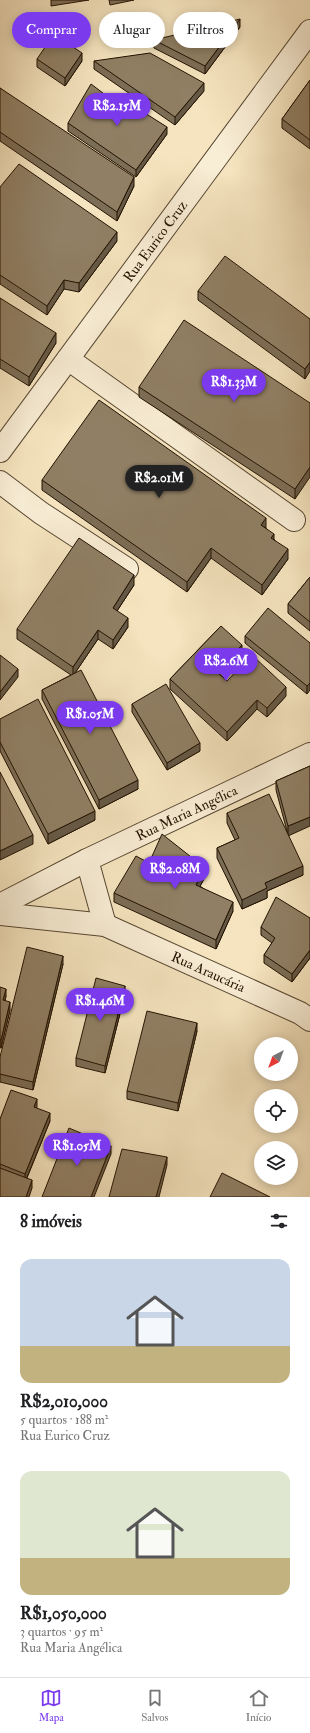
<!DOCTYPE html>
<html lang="pt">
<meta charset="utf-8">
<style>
body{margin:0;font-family:"IM FELL Double Pica",serif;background:#f2f2f2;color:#202124;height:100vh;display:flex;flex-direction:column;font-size:15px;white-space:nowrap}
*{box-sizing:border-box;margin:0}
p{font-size:13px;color:#757577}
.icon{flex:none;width:22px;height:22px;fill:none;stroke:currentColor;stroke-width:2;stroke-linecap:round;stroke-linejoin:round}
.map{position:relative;height:1197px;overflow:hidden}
.sheet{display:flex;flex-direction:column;background:#fff;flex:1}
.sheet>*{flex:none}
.banner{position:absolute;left:12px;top:12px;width:286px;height:36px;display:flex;gap:8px}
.needle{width:26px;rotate:221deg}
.controls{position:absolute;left:254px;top:1037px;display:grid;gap:8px}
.controls a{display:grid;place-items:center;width:44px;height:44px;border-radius:50%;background:#fff;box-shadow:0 2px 10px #0003;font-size:20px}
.price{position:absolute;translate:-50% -34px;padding:0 9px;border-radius:14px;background:#7c3aed;color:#fff;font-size:13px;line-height:26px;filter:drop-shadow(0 1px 2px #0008)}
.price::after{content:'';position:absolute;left:50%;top:24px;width:12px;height:9px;margin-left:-6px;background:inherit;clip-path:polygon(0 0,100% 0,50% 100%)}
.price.on{background:#222;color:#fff}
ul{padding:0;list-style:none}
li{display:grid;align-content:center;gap:8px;height:212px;padding:0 20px}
li span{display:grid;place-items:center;height:124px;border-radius:12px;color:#555}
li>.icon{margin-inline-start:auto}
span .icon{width:72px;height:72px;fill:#fffc;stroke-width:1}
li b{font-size:17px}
h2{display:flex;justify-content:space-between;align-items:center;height:48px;padding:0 20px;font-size:17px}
.tag{padding:0 14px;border-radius:18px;background:#fff;box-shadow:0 2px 10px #0003;font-size:14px;line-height:36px}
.tag.on{background:#7c3aed;color:#fff}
.tabs{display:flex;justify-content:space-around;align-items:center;height:56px;border-top:1px solid #e0e0e0;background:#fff;font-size:11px;color:#757577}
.tabs a{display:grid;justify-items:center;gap:2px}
.tabs .on{color:#7c3aed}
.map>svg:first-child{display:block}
</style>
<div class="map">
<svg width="310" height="1197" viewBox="0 0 310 1197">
<rect width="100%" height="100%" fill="#f5e4bf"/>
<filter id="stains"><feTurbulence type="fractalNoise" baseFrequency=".005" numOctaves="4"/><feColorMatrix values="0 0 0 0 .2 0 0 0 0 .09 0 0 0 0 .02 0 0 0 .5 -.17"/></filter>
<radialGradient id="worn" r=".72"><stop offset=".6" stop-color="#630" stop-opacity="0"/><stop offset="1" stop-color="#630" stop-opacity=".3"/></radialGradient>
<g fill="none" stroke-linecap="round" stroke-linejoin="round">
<!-- street casing -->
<g stroke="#574630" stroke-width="24">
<g id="street">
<path d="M68,359l226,161"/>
<path id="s1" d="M0,451l310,-420"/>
<path d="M0,482l41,31 86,56"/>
<path d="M87,860l18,65"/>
<path id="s2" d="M0,905l87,-45 223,-106"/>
<path id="s3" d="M0,914l105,11 195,88 10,7"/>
</g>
</g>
<!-- street -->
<use href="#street" stroke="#f8edd5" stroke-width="22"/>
</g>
<!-- wall -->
<g fill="#7c6d56" stroke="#221201">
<path d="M51,0h38l-38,6z"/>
<path d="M109,0h25l-24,5z"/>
<path d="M240,27l-35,47 -51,-26v-8z"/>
<path d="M37,59l45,2 -17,25 -28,-19z"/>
<path d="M94,61l110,30 -29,34 -81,-56z"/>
<path d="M310,80v69l-28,-21v-9z"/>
<path d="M0,88l134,98 -17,35 -117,-80z"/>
<path d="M124,109l43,25 -31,43 -68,-46v-8z"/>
<path d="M0,187l117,54 -38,51 -15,-3 -17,26 -47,-31z"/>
<path d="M198,291l112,28 -5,60 -107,-79z"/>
<path d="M0,298l56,45 -27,43 -29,-18z"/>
<path d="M139,387l171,16 -15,96 -156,-102z"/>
<path d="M42,480l224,48 22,31 -26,36 -51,-37 -24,34 -145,-102z"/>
<path d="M310,577v54l-22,-18v-9z"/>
<path d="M134,585l-17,26 11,16 -15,22 -15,-10 -23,34 63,116 -39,20 -57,-110v-9l29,-15 -54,-36v-10z"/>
<path d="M221,626l21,29 -17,17 -10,-9 -4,3 16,15 59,15 -19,21 -10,-8 -30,32 -57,-52v-10z"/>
<path d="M245,636l65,7 -3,51 -62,-51z"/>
<path d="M132,704l68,47 -33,19 -35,-58z"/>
<path d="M0,719l95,101 -47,24 -48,-93z"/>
<path d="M310,766l-22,70 15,39 -36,16v7l-25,11 -25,-51v-10l18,-8 -8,-17v-10l61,22 -12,-45v-9z"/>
<path d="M149,863l56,14 -5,9 33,25 -17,38 -102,-47v-9z"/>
<path d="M310,918v40l-18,24 -28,-19v-8l8,-12 -11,-8v-8z"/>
<path d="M63,964l-30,126 -33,-8v-25z"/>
<path d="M0,987l6,9 -1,5 5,9 -9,38h-1z"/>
<path d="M125,994l-20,79 -29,-7v-8z"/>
<path d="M197,1031l-19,80 -51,-12v-8z"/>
<path d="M37,1107l-1,1 14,13 -23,57 5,10 -32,9v-78z"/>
</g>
<!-- shaded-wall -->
<g fill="#655946" stroke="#221201">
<path d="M240,19v8l-35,47v-8z"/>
<path d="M82,53v8l-17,25v-8z"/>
<path d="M204,83v8l-29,34v-8z"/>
<path d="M167,127v7l-31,43v-7z"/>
<path d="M134,177v9l-17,35v-9z"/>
<path d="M117,232v9l-38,51v-9z"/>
<path d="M64,280v9l-17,26v-9z"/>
<path d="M56,333v10l-27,43v-9z"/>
<path d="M310,362v9l-5,8v-10z"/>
<path d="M310,467v10l-15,22v-10z"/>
<path d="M266,518v10l-5,-3z"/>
<path d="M274,534v10l-3,-6z"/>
<path d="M211,548v10l-24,34v-10z"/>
<path d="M288,549v10l-26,36v-10z"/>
<path d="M134,575v10l-21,32v-9z"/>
<path d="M128,618v9l-15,22v-9z"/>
<path d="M98,630v9l-25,37v-9z"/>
<path d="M242,645v10l-17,17v-9z"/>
<path d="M215,653v10l-9,8v-9z"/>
<path d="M18,669v8l-18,23v-8z"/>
<path d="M310,683v7l-3,4v-8z"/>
<path d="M286,687v9l-19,21v-9z"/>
<path d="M257,700v9l-30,32v-9z"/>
<path d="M200,743v8l-33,19v-7z"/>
<path d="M138,780v9l-39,20v-9z"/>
<path d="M95,811v9l-47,24v-10z"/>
<path d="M310,817v9l-22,10v-10z"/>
<path d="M33,835v9l-33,16v-9z"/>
<path d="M303,866v9l-36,16v7l-25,11v-9l23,-17z"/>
<path d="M205,868v9l-9,17v-9z"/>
<path d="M233,902v9l-17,38v-9z"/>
<path d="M310,950v8l-18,24v-8z"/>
<path d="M63,956v8l-30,126v-8z"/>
<path d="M125,986v8l-20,79v-7z"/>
<path d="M6,989v7l-3,12v-8z"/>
<path d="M10,1002v8l-9,38v-8z"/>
<path d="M197,1023v8l-19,80v-8z"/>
<path d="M37,1099v8l-3,8v-8z"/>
<path d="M50,1113v8l-25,61v-8z"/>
<path d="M111,1146v8l-17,43h-3z"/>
<path d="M167,1157v8l-8,32h-3z"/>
<path d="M32,1180v8l-3,9h-3z"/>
</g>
<!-- building -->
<g fill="#907f64" stroke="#221201">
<path d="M240,19l-35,47 -51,-26z"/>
<path d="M54,34l28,19 -17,25 -28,-19z"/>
<path d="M150,53l54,30 -29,34 -81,-56z"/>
<path d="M310,80v60l-28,-21z"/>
<path d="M91,84l33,25 5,-6 38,24 -31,43 -68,-47z"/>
<path d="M0,88l134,89 -17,35 -117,-80z"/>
<path d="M19,164l98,68 -38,51 -15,-3 -17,26 -47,-31v-88z"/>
<path d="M225,256l85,63v43l-5,7 -107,-78z"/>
<path d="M0,298l56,35 -27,44 -29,-18z"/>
<path d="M184,320l126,83v64l-15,22 -156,-102z"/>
<path d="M99,400l167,118 -5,7 13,9 -3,4 17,11 -26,36 -51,-37 -24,34 -145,-102z"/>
<path d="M79,538l55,37 -21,33 15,10 -15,22 -15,-10 -25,37 -56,-38z"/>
<path d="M310,577v45l-22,-18z"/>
<path d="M268,608l42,35v40l-3,3 -62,-50z"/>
<path d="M221,626l21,19 -17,18 -10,-10 -9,9 21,19 25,-26 34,32 -19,21 -10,-8 -30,32 -57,-53z"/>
<path d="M0,655l18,14 -18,23z"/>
<path d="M81,670l57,110 -39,20 -57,-110z"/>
<path d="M166,684l34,59 -33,20 -35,-59z"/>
<path d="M38,699l57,112 -47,23 -48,-92v-23z"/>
<path d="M310,766v51l-22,9 -12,-45z"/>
<path d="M0,772l33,63 -33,16z"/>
<path d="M269,794l34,72 -38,17 2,5 -25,12 -25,-52 22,-10 -12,-25z"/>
<path d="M162,834l43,34 -9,17 37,17 -17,38 -102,-47 22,-37 13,7z"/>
<path d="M276,897l34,21v32l-18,24 -28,-19 11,-17 -14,-11z"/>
<path d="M27,947l36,9 -30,126 -33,-8v-17z"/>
<path d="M96,978l29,8 -20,80 -29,-8z"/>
<path d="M0,987l6,2 -3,11 7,2 -9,38h-1z"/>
<path d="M147,1011l50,12 -19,80 -51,-12z"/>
<path d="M11,1090l26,9 -3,8 16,6 -25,61 -25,-10v-45z"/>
<path d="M69,1128l42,18 -20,51h-49z"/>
<path d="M122,1149l45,8 -11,40h-47z"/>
<path d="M0,1168l32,12 -6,17h-26z"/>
<path d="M222,1173l48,24h-60z"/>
</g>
<g text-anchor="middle" stroke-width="4" stroke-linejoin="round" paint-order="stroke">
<!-- street labels -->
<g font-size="14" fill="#221201" stroke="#f8edd5">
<text dy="5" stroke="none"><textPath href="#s1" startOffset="261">Rua Eurico Cruz</textPath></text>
<text dy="5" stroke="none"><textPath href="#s2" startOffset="208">Rua Maria Angélica</textPath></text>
<text dy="5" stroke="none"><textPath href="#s3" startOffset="219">Rua Araucária</textPath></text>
</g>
</g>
<rect width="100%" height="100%" filter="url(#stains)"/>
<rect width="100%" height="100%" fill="url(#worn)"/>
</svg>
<div class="controls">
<a><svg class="needle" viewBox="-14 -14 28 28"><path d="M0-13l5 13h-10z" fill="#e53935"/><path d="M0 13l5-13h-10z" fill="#757577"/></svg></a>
<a><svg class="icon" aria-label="locate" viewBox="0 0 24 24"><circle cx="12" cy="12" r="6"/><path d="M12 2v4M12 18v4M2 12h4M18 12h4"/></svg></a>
<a><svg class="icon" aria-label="layers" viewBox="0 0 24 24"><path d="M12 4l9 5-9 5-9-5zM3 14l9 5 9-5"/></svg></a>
</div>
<b class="price" style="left:117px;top:127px">R$2.15M</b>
<b class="price" style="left:234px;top:403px">R$1.33M</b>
<b class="price on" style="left:159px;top:499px">R$2.01M</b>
<b class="price" style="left:226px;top:682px">R$2.6M</b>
<b class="price" style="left:90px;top:735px">R$1.05M</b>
<b class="price" style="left:175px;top:890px">R$2.08M</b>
<b class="price" style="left:100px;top:1022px">R$1.46M</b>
<b class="price" style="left:77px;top:1167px">R$1.05M</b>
<div class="banner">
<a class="tag on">Comprar</a>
<a class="tag">Alugar</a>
<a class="tag">Filtros</a>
</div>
</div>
<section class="sheet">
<h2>8 imóveis<svg class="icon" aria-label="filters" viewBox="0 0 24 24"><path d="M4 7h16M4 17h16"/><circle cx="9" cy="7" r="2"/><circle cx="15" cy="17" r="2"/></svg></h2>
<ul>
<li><span style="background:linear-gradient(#c9d6e8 70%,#c2b280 0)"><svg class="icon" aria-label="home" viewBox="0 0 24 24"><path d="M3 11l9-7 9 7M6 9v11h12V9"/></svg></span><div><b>R$2,010,000</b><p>5 quartos · 188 m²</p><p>Rua Eurico Cruz</p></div></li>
<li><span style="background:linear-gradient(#dfe7d0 70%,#c2b280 0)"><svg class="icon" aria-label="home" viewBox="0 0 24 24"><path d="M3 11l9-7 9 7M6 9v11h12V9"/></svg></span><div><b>R$1,050,000</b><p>3 quartos · 95 m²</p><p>Rua Maria Angélica</p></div></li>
</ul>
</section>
<nav class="tabs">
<a class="on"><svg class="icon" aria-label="map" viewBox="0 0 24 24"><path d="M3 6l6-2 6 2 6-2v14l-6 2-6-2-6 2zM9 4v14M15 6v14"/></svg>Mapa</a>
<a><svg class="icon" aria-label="saved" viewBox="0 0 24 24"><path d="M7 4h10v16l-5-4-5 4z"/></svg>Salvos</a>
<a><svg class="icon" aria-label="home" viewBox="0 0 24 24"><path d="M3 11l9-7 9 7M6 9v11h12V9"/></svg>Início</a>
</nav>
